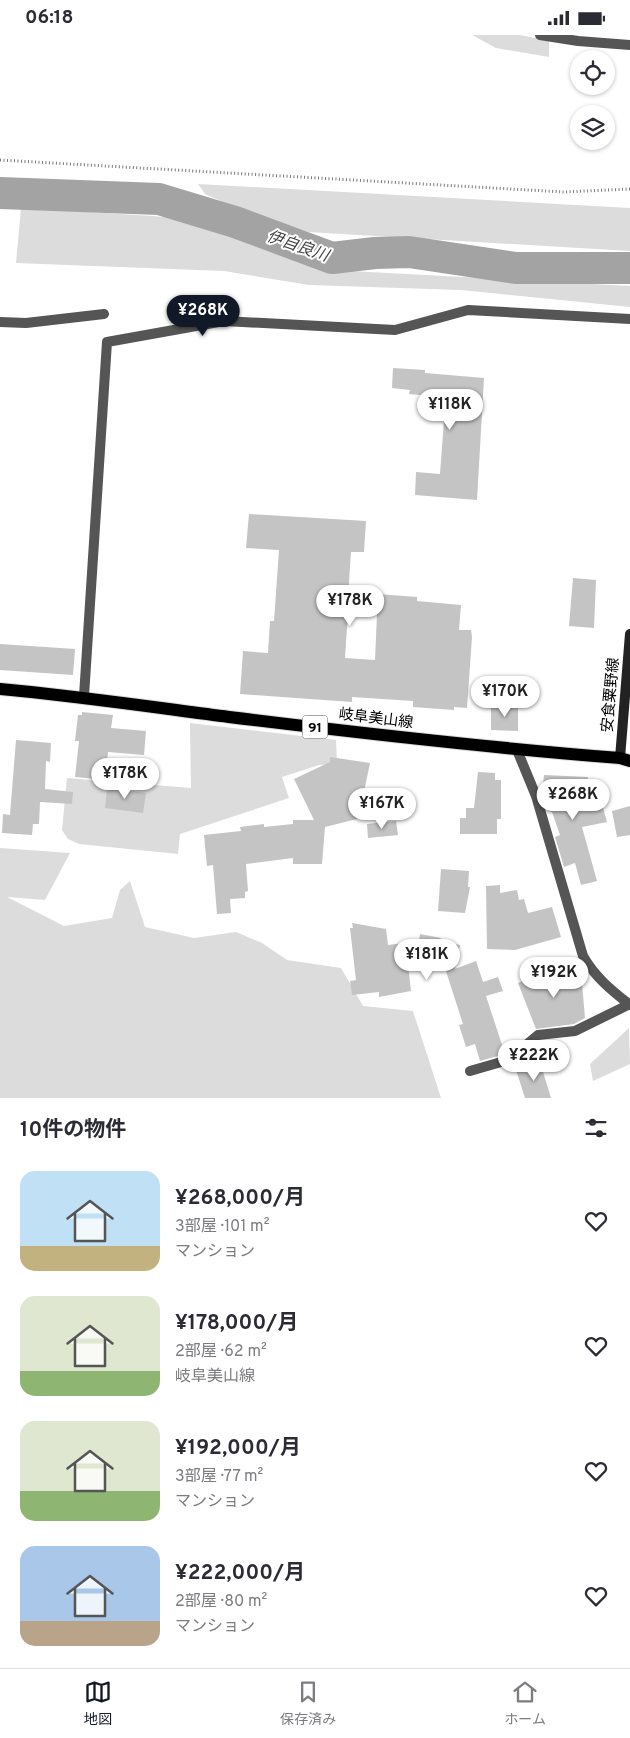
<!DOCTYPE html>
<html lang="ja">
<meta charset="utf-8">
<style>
body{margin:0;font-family:Overpass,"Noto Sans JP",sans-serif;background:#f7f7f7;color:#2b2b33;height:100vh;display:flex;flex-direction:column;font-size:19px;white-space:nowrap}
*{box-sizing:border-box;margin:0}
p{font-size:16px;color:#7c7c81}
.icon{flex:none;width:28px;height:28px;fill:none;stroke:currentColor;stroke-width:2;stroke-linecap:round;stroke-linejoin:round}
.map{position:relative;height:1063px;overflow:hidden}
.panel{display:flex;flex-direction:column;background:#fff;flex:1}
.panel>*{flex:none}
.tools{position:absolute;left:570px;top:15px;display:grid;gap:10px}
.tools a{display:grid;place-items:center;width:45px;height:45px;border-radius:50%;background:#fff;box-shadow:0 1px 4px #0004;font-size:25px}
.price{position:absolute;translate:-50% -42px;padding:0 11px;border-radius:18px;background:#fff;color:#222;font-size:16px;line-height:32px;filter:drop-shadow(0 1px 2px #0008)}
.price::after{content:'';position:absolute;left:50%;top:30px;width:15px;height:11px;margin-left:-8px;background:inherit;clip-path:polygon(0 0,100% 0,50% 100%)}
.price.on{background:#111827;color:#fff}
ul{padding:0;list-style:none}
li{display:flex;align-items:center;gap:15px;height:125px;padding:0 20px}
li span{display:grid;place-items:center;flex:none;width:140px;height:100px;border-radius:15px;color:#555}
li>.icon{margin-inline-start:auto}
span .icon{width:60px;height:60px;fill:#fffc;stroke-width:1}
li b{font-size:21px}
h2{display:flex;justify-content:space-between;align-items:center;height:60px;padding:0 20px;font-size:21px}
.status{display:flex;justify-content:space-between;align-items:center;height:35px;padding:0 25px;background:#fff;direction:ltr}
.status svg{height:14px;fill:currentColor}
.dock{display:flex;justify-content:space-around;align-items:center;height:70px;border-top:1px solid #e1e1e2;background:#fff;font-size:14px;color:#7c7c81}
.dock a{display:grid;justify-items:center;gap:2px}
.dock .on{color:#111827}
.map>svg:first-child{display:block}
</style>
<div class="status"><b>06:18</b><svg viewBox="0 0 49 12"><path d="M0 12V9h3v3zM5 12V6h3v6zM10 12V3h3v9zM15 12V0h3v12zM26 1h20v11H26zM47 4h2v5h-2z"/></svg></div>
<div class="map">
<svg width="630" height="1063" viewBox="0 0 630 1063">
<rect width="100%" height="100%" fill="#fff"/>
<!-- green -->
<g fill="#dcdcdc">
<path d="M472,0h48l29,6v16l-53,-9z"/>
<path d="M198,149l432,24v43l-322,-19 -85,-30 -18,-8z"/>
<path d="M21,173l132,8 70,7 44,21 30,18 53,9 280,15v21l-169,-17 -152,-5 -85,-14 -208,-8z"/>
<path d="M190,688l146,17 1,24 -18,1 -37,12 7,21 -109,36 -2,20 -99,-10 -11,-5 -6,-9 5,-52 124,10z"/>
<path d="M0,813l70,5 -25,47 -38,-3 57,29 48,-8 8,-28 10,-9 15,46 49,11 42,-6 26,11 25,17 54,8 22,38 50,5 28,87h-441z"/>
<path d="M629,993l1,36 -37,17 -3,-17z"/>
</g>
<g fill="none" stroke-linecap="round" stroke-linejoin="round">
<!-- river -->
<path stroke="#a3a3a3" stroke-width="32" d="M0,158l159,6 76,23 97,36 43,-5 34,-1 107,16h114"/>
</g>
<!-- building -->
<g fill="#c4c4c4" fill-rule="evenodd">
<path d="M393,333l32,2v3l59,5 -7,122 -62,-5 1,-23 24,2 5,-67h-14v-11l-22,-2 1,-4 -18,-2z"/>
<path d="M249,479l117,7 -2,31h-13l-3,45 30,1v-4l39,3v4l44,4 -2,25h12l1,7 -5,71 -13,-1v3l-41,-3v-6l-61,-4v5l-112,-8 3,-43 25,2 2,-32h4l5,-71 -33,-2zM348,577l29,2 -2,46 -30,-2z"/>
<path d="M573,543l23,2 -2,48 -25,-2z"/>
<path d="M0,609l75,5 -2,26 -73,-5z"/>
<path d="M491,670h27v26l-27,-1z"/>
<path d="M82,677l31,3 -2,13 35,3 -2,24 -36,-3 -3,28 -30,-3 4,-36h-4l3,-26h4z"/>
<path d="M16,705l35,3 -1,19 -4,-1 -1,28 28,3 -1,12 -32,-2 -1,22h-6l-1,11 -30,-2 1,-19 7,1z"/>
<path d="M330,722l40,6 -9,43 4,11 -40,10 -3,37h-29v-6l-47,6 2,27 -3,1v6l-15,1 1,14 -14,1 -4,-49 -6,1 -3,-31 37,-4 -1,-4 24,-3v3l29,-3v-4h21l-20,-41 36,-17z"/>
<path d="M478,737l17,1v7h6v39h-4v15h-37v-16h6v-10h8z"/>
<path d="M544,740l44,2 -2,31 16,-4 5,18 -25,5 15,54 -16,4 -6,-22 -11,4 -9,-30 5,-2 -8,-23 -4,-1 -1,-14h-4l-1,-4z"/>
<path d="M107,753l39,5 -3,20 -38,-5z"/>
<path d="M630,771v29l-13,2 -5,-26z"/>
<path d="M396,786l2,14 -30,3 -1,-14z"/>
<path d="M441,834l28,2 -1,16h2l-5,26 -27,-2z"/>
<path d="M500,850v8l17,-3 2,10 5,-1 4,14 24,-6 9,30 -46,13 -28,-1 -1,-63z"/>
<path d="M352,888l34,6 2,16 31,-4 1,-7 21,4 -1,3 20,4 -5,24 21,-8 7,21 15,-5 5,14 -17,5 19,58 -25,7 -5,-17 -9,3 -7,-22 4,-1 -20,-62h-4v-2l-32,-4 4,35 -32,6v-5l-27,3 -2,-14 6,-1 -6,-52h3z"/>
<path d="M548,936l1,4 32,-3 4,46 -11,6 -38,5 -18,-46z"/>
<path d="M540,1027l11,36h-26l-9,-28z"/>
</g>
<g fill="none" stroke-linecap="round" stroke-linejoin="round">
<!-- primary casing -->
<g stroke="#dbdbdb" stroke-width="14">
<path id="primary" d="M0,654c77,7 152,18 229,28 130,16 260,31 391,41l10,3"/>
</g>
<!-- path -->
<path stroke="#777" stroke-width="3" stroke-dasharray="1 2.5" stroke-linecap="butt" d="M0,125l564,32 66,-3"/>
<!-- minor -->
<g stroke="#555" stroke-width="10">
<path d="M540,0l38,6 52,4"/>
<path d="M0,287l26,1 78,-9"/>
<path d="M84,661l23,-354 117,-21 171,9 73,-20 162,9"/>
<path d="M517,715l19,46 47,160c12,21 28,34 47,49"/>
<path d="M470,1036l38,-11 30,-25 37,-4 55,-27"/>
</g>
<!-- secondary -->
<path stroke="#222" stroke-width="10" d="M620,723l10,-124"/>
<!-- primary -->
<use href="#primary" stroke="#000" stroke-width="12"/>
</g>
<g text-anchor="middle" stroke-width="4" stroke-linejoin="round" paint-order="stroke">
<!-- shield labels -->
<rect fill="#fff" stroke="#4c4c4c" stroke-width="1" x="302.5" y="680.5" width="25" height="23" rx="4"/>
<g font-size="14" font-weight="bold" fill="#000">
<text x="315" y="697">91</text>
</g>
<!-- street labels -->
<g font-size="15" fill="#000" stroke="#fff">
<text transform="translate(610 660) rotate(-85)" y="5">安食粟野線</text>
<text transform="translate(376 683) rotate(7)" y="5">岐阜美山線</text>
</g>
<!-- water labels -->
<g font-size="16" font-style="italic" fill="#444" stroke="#fff">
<text transform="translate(298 210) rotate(19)" y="6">伊自良川</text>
</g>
</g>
</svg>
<div class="tools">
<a><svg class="icon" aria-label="locate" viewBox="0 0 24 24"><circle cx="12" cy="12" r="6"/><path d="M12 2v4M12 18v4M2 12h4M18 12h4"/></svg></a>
<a><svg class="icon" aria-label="layers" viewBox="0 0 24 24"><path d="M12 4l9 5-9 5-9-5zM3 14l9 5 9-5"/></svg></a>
</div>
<b class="price on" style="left:203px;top:302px">¥268K</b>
<b class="price" style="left:450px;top:396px">¥118K</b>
<b class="price" style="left:350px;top:592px">¥178K</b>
<b class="price" style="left:505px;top:683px">¥170K</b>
<b class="price" style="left:125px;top:765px">¥178K</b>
<b class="price" style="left:573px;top:786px">¥268K</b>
<b class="price" style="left:382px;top:795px">¥167K</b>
<b class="price" style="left:427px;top:946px">¥181K</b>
<b class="price" style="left:554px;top:964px">¥192K</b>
<b class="price" style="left:534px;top:1047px">¥222K</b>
</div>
<section class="panel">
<h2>10件の物件<svg class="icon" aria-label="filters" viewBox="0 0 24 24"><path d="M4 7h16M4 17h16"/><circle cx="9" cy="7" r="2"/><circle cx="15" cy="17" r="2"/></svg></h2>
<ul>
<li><span style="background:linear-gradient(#bfe0f5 75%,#c2b280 0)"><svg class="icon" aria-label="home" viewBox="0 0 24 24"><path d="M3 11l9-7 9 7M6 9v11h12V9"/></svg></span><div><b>¥268,000/月</b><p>3部屋 · 101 m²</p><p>マンション</p></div><svg class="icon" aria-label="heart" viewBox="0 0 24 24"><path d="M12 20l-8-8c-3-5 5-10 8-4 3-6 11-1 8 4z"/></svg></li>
<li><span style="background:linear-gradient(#dfe7d0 75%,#8fb573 0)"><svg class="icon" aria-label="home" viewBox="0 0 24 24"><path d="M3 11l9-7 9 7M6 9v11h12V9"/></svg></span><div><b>¥178,000/月</b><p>2部屋 · 62 m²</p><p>岐阜美山線</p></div><svg class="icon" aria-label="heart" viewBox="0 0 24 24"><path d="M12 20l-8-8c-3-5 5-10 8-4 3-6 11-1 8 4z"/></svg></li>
<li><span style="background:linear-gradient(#dfe7d0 70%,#8fb573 0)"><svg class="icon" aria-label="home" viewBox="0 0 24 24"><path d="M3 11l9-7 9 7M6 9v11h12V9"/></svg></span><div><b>¥192,000/月</b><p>3部屋 · 77 m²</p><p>マンション</p></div><svg class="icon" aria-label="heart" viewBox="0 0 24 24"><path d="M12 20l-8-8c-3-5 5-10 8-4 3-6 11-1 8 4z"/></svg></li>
<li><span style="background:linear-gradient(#a9c7e8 75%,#b9a48a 0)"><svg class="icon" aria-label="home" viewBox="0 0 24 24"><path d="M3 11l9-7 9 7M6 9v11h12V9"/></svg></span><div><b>¥222,000/月</b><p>2部屋 · 80 m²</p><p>マンション</p></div><svg class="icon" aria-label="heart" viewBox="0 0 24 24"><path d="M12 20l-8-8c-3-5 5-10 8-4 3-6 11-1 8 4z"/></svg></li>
</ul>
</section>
<nav class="dock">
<a class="on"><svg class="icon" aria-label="map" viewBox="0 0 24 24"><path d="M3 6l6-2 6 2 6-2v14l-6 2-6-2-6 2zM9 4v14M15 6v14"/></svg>地図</a>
<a><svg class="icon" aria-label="saved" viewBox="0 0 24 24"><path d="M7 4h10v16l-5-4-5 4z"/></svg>保存済み</a>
<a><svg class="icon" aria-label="home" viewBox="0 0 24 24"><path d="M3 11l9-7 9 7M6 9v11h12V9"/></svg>ホーム</a>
</nav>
